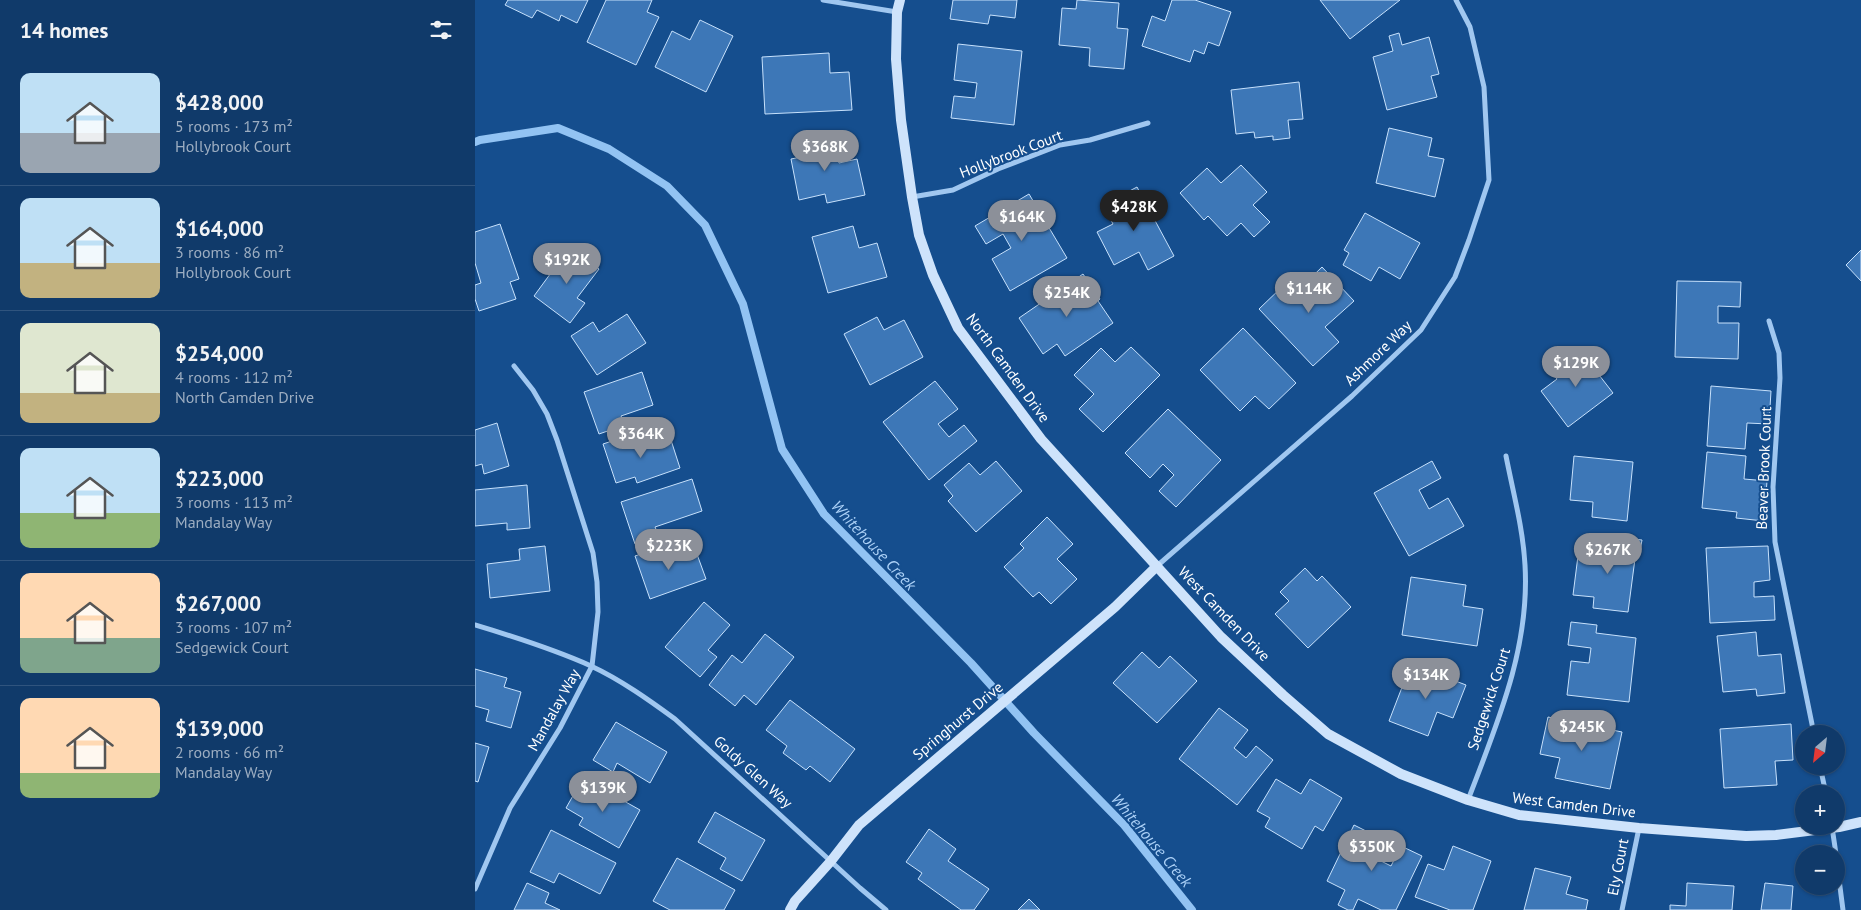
<!DOCTYPE html>
<meta charset="utf-8">
<style>
body{margin:0;font-family:"PT Sans",sans-serif;background:#194170;color:#f1f3f6;height:100vh;display:flex;flex-direction:column;font-size:19px;white-space:nowrap}
*{box-sizing:border-box;margin:0}
p{font-size:16px;color:#9cadc1}
.icon{flex:none;width:28px;height:28px;fill:none;stroke:currentColor;stroke-width:2;stroke-linecap:round;stroke-linejoin:round}
.map{position:relative;flex:1;overflow:hidden}
.panel{display:flex;flex-direction:column;background:#103a6a;width:475px}
.panel>*{flex:none}
.needle{width:32px;rotate:208deg}
.buttons{position:absolute;left:1320px;top:725px;display:grid;gap:10px}
.buttons a{display:grid;place-items:center;width:50px;height:50px;border-radius:50%;background:#103a6a;box-shadow:0 1px 4px #0004,0 0 0 1px #30547e;font-size:25px}
.price{position:absolute;translate:-50% -42px;padding:0 11px;border-radius:18px;background:#8c9099;color:#fff;font-size:16px;line-height:32px;filter:drop-shadow(0 1px 2px #0008)}
.price::after{content:'';position:absolute;left:50%;top:30px;width:15px;height:11px;margin-left:-8px;background:inherit;clip-path:polygon(0 0,100% 0,50% 100%)}
.price.on{background:#222;color:#fff}
ul{padding:0;list-style:none}
li{display:flex;align-items:center;gap:15px;height:125px;padding:0 20px}
li+li{border-top:1px solid #30547e}
li span{display:grid;place-items:center;flex:none;width:140px;height:100px;border-radius:10px;color:#555}
li>.icon{margin-inline-start:auto}
span .icon{width:60px;height:60px;fill:#fffc;stroke-width:1}
li b{font-size:21px}
h2{display:flex;justify-content:space-between;align-items:center;height:60px;padding:0 20px;font-size:21px}
main{display:flex;flex:1;min-height:0}
.map>svg:first-child{display:block}
</style>
<main>
<section class="panel">
<h2>14 homes<svg class="icon" aria-label="filters" viewBox="0 0 24 24"><path d="M4 7h16M4 17h16"/><circle cx="9" cy="7" r="2"/><circle cx="15" cy="17" r="2"/></svg></h2>
<ul>
<li><span style="background:linear-gradient(#bfe0f5 60%,#9aa5b1 0)"><svg class="icon" aria-label="home" viewBox="0 0 24 24"><path d="M3 11l9-7 9 7M6 9v11h12V9"/></svg></span><div><b>$428,000</b><p>5 rooms · 173 m²</p><p>Hollybrook Court</p></div></li>
<li><span style="background:linear-gradient(#bfe0f5 65%,#c2b280 0)"><svg class="icon" aria-label="home" viewBox="0 0 24 24"><path d="M3 11l9-7 9 7M6 9v11h12V9"/></svg></span><div><b>$164,000</b><p>3 rooms · 86 m²</p><p>Hollybrook Court</p></div></li>
<li><span style="background:linear-gradient(#dfe7d0 70%,#c2b280 0)"><svg class="icon" aria-label="home" viewBox="0 0 24 24"><path d="M3 11l9-7 9 7M6 9v11h12V9"/></svg></span><div><b>$254,000</b><p>4 rooms · 112 m²</p><p>North Camden Drive</p></div></li>
<li><span style="background:linear-gradient(#bfe0f5 65%,#8fb573 0)"><svg class="icon" aria-label="home" viewBox="0 0 24 24"><path d="M3 11l9-7 9 7M6 9v11h12V9"/></svg></span><div><b>$223,000</b><p>3 rooms · 113 m²</p><p>Mandalay Way</p></div></li>
<li><span style="background:linear-gradient(#ffd9b3 65%,#7fa58c 0)"><svg class="icon" aria-label="home" viewBox="0 0 24 24"><path d="M3 11l9-7 9 7M6 9v11h12V9"/></svg></span><div><b>$267,000</b><p>3 rooms · 107 m²</p><p>Sedgewick Court</p></div></li>
<li><span style="background:linear-gradient(#ffd9b3 75%,#8fb573 0)"><svg class="icon" aria-label="home" viewBox="0 0 24 24"><path d="M3 11l9-7 9 7M6 9v11h12V9"/></svg></span><div><b>$139,000</b><p>2 rooms · 66 m²</p><p>Mandalay Way</p></div></li>
</ul>
</section>
<div class="map">
<svg width="1386" height="910" viewBox="0 0 1386 910">
<rect width="100%" height="100%" fill="#154e8e"/>
<g fill="none" stroke-linecap="round" stroke-linejoin="round">
<!-- stream -->
<path stroke="#92c3f3" stroke-width="8" d="M0,142l5,-2 78,-12 51,21 58,37 38,39 38,79 39,145 42,65 147,149 63,70 90,92 68,85"/>
</g>
<!-- building -->
<g fill="#3d77b7" stroke="#c7e1fc">
<path d="M33,0h80l-11,23 -16,-8 -2,6 -22,-11 -5,8 -27,-13z"/>
<path d="M131,0h46l-5,12 12,5 -23,48 -49,-23z"/>
<path d="M478,0h64l-2,18 -25,-3 -2,9 -38,-5z"/>
<path d="M602,0l42,3 -2,25 11,1 -4,40 -35,-3 1,-18 -31,-3 3,-37 14,1z"/>
<path d="M697,0h23l36,12 -12,34 -11,-4 -4,12 -10,-4 -4,12 -48,-16 10,-30 13,5z"/>
<path d="M845,0h80l-50,39z"/>
<path d="M225,20l33,16 -27,56 -51,-25 17,-36 18,9z"/>
<path d="M924,33l3,12 27,-8 10,37 -8,2 6,21 -50,13 -14,-53 20,-6 -4,-15z"/>
<path d="M483,44l64,7 -8,74 -63,-7 3,-22 21,2 2,-15 -23,-3z"/>
<path d="M354,53l1,20 19,-1 3,38 -87,4 -3,-57z"/>
<path d="M824,82l4,37 -15,1 2,18 -17,2v-4l-18,2 -1,-6 -18,2 -5,-44z"/>
<path d="M914,128l43,10 -4,18 16,3 -9,38 -59,-14z"/>
<path d="M357,134l7,29 18,-4 8,36 -38,8 -2,-9 -26,6 -8,-41 10,-2 -4,-15z"/>
<path d="M766,165l26,27 -14,13 17,17 -16,15 -13,-14 -14,13 -19,-20 -4,4 -24,-27 27,-25 14,15z"/>
<path d="M662,187l37,69 -26,14 -9,-18 -25,13 -17,-33 16,-8 -10,-19z"/>
<path d="M554,194l38,64 -57,33 -18,-32 19,-11 -8,-14 -17,10 -11,-18z"/>
<path d="M890,213l55,30 -20,36 -21,-12 -8,14 -28,-16 6,-12 -5,-3z"/>
<path d="M25,224l19,55 -9,3 6,17 -37,12 -4,-12v-14l6,-2 -6,-20v-31z"/>
<path d="M378,226l6,22 18,-5 10,34 -59,16 -16,-56z"/>
<path d="M95,247l29,22 -22,29 8,5 -15,20 -36,-27z"/>
<path d="M1386,250v31l-15,-16z"/>
<path d="M847,267l32,34 -29,26 14,15 -26,24 -54,-57 25,-24 9,10z"/>
<path d="M608,274l17,25 -2,2 15,22 -48,33 -8,-12 -14,10 -24,-36z"/>
<path d="M1202,281l64,1 -1,25 -22,-1v17h21l-1,36 -63,-2z"/>
<path d="M152,314l19,29 -49,32 -26,-39 22,-14 6,10z"/>
<path d="M402,317l7,13 20,-10 19,37 -53,28 -26,-51z"/>
<path d="M768,328l53,55 -27,26 -14,-13 -15,15 -40,-41z"/>
<path d="M656,347l29,28 -57,57 -24,-23 15,-15 -20,-19 27,-27 14,14z"/>
<path d="M1104,349l34,44 -45,34 -27,-36 16,-12 -7,-9z"/>
<path d="M167,372l11,33 -32,11 4,9 -26,9 -15,-42z"/>
<path d="M460,381l23,28 -20,15 11,13 15,-12 13,16 -48,39 -46,-58z"/>
<path d="M1236,386l60,5 -2,33 -22,-1 -2,26 -38,-3z"/>
<path d="M693,409l53,51 -45,47 -17,-16 15,-16 -11,-11 -13,14 -25,-25z"/>
<path d="M22,423l12,43 -25,8 -2,-10 -7,2v-36z"/>
<path d="M194,434l11,34 -43,15 -2,-6 -19,6 -13,-39 24,-8 3,11z"/>
<path d="M1232,452l39,4 -2,23 23,2 -3,40 -28,-3 1,-6 -35,-4z"/>
<path d="M1099,456l59,6 -6,59 -35,-4 1,-15 -23,-2z"/>
<path d="M521,461l26,30 -46,41 -28,-31 5,-5 -9,-11 25,-22 11,12z"/>
<path d="M957,461l9,17 -22,12 10,19 19,-11 16,28 -55,30 -35,-63z"/>
<path d="M217,479l10,32 -47,16 4,9 -24,8 -14,-42z"/>
<path d="M52,485l3,43 -23,2v-7l-32,3v-36z"/>
<path d="M572,517l26,27 -16,15 20,20 -26,25 -12,-12 -6,5 -29,-30 20,-19 -4,-4z"/>
<path d="M1141,537l26,3 -2,11h-4l-8,61 -35,-4 1,-11 -21,-2 6,-47 35,4z"/>
<path d="M70,546l5,45 -60,7 -3,-34 33,-4 -1,-11z"/>
<path d="M219,546l12,33 -56,20 -15,-43 26,-9 4,10z"/>
<path d="M1293,546l2,34 -16,2v15l20,-1 1,24 -65,3 -4,-75z"/>
<path d="M830,568l12,13 5,-5 29,31 -43,41 -33,-34 14,-13 -9,-9z"/>
<path d="M936,577l55,8 -3,21 20,3 -6,37 -75,-11z"/>
<path d="M229,602l26,23 -22,25 9,7 -17,20 -35,-30z"/>
<path d="M1096,622l26,3 -1,8 40,5 -7,64 -62,-7 4,-34 18,2 2,-15 -23,-3z"/>
<path d="M1281,632l2,24 23,-2 4,39 -28,3 -1,-7 -33,3 -6,-56z"/>
<path d="M290,634l29,23 -38,48 -12,-10 -9,11 -26,-21 23,-30 10,8z"/>
<path d="M667,652l17,16 11,-12 27,25 -40,42 -44,-40z"/>
<path d="M936,664l55,21 -13,33 -16,-6 -9,24 -39,-15z"/>
<path d="M0,669l32,9 -3,9 17,5 -10,36 -25,-7 3,-11 -14,-4z"/>
<path d="M315,700l65,49 -25,33 -20,-16 -4,4 -23,-17 4,-7 -21,-16z"/>
<path d="M744,708l29,22 -14,18 12,10 10,-12 17,14 -36,45 -58,-46z"/>
<path d="M1073,717l74,15 -12,57 -55,-11 5,-20 -20,-4z"/>
<path d="M141,722l51,30 -17,31 -33,-20 -4,9 -20,-12z"/>
<path d="M1316,724l2,36 -18,1 2,24 -53,3 -4,-59z"/>
<path d="M0,743l14,4 -11,35 -3,-1z"/>
<path d="M108,778l57,32 -21,38 -40,-23 4,-7 -17,-10z"/>
<path d="M801,779l25,15 9,-15 32,19 -19,33 -8,-5 -13,23 -37,-22 5,-9 -13,-7z"/>
<path d="M240,812l50,28 -23,41 -22,-12 6,-11 -28,-16z"/>
<path d="M879,825l32,16 -9,18 14,7 10,-20 21,10 -26,54h-15l-23,-11 -5,11h-5l-10,-5 7,-15 -18,-9z"/>
<path d="M454,829l27,20 -8,12 41,28 -15,21h-13l-43,-31 4,-6 -16,-11z"/>
<path d="M76,830l65,33 -16,31 -41,-21 -5,10 -24,-11z"/>
<path d="M978,846l38,15 -18,49h-23l-35,-13 13,-33 16,6z"/>
<path d="M202,858l58,32 -11,20h-54l-17,-9z"/>
<path d="M1060,868l36,9 -5,17 22,6 -2,10h-62z"/>
<path d="M52,883l22,10 -4,10 15,7h-46z"/>
<path d="M1212,883l47,3 -2,24h-62v-5l16,1z"/>
<path d="M1290,883l28,3 -2,24h-30z"/>
<path d="M554,899l11,11h-22z"/>
</g>
<g fill="none" stroke-linecap="round" stroke-linejoin="round">
<!-- street -->
<g stroke="#a0c7f0" stroke-width="5">
<path d="M348,0l74,12"/>
<path d="M437,197l41,-7 45,-21 62,-24 30,-5 58,-17"/>
<path d="M1294,321l10,32 1,25 -7,109 2,55 39,192"/>
<path d="M682,566l195,-170 69,-66 34,-53 14,-37 20,-60 -5,-93 -14,-60 -14,-27"/>
<path d="M0,625c40,12 78,24 116,41 30,14 58,34 84,53l185,169 26,22"/>
<path d="M1345,766l6,28"/>
<path d="M993,800c29,-76 62,-152 57,-235 -2,-37 -12,-73 -19,-109"/>
<path d="M1357,827l4,27"/>
<path d="M1361,856l7,54"/>
<path d="M0,889l35,-81 50,-80 32,-62 6,-54 -1,-30 -4,-29 -36,-113 -10,-26 -14,-24 -19,-24"/>
<path d="M1147,910l17,-82"/>
</g>
<!-- secondary -->
<g stroke="#cee3fb" stroke-width="10">
<path d="M425,0l-3,12 -1,47 5,61 11,77 7,38 14,40 25,53 83,111 180,198 62,58 45,39 73,40 67,26 51,15 120,13 107,8 30,-1 63,-8 22,-5"/>
<path d="M315,910l5,-9 36,-40 28,-36 256,-218 42,-41"/>
</g>
</g>
<g text-anchor="middle" stroke-width="4" stroke-linejoin="round" paint-order="stroke">
<!-- street labels -->
<g font-size="15" fill="#fff" stroke="#154e8e">
<text transform="translate(536 154) rotate(-21)" y="5">Hollybrook Court</text>
<text transform="translate(903 353) rotate(-44)" y="5">Ashmore Way</text>
<text transform="translate(533 368) rotate(54)" y="5">North Camden Drive</text>
<text transform="translate(1289 468) rotate(-88)" y="5">Beaver Brook Court</text>
<text transform="translate(749 614) rotate(46)" y="5">West Camden Drive</text>
<text transform="translate(1014 699) rotate(-72)" y="5">Sedgewick Court</text>
<text transform="translate(79 710) rotate(-61)" y="5">Mandalay Way</text>
<text transform="translate(483 721) rotate(-40)" y="5">Springhurst Drive</text>
<text transform="translate(278 772) rotate(42)" y="5">Goldy Glen Way</text>
<text transform="translate(1099 805) rotate(7)" y="5">West Camden Drive</text>
<text transform="translate(1143 867) rotate(-79)" y="5">Ely Court</text>
</g>
<!-- water labels -->
<g font-size="16" font-style="italic" fill="#acd1f7" stroke="#154e8e">
<text transform="translate(399 545) rotate(47)" y="6">Whitehouse Creek</text>
<text transform="translate(677 840) rotate(50)" y="6">Whitehouse Creek</text>
</g>
</g>
</svg>
<div class="buttons">
<a><svg class="needle" viewBox="-14 -14 28 28"><path d="M0-13l5 13h-10z" fill="#e53935"/><path d="M0 13l5-13h-10z" fill="#9cadc1"/></svg></a>
<a>+</a>
<a>−</a>
</div>
<b class="price" style="left:350px;top:172px">$368K</b>
<b class="price on" style="left:659px;top:232px">$428K</b>
<b class="price" style="left:547px;top:242px">$164K</b>
<b class="price" style="left:92px;top:285px">$192K</b>
<b class="price" style="left:834px;top:314px">$114K</b>
<b class="price" style="left:592px;top:318px">$254K</b>
<b class="price" style="left:1101px;top:388px">$129K</b>
<b class="price" style="left:166px;top:459px">$364K</b>
<b class="price" style="left:194px;top:571px">$223K</b>
<b class="price" style="left:1133px;top:575px">$267K</b>
<b class="price" style="left:951px;top:700px">$134K</b>
<b class="price" style="left:1107px;top:752px">$245K</b>
<b class="price" style="left:128px;top:813px">$139K</b>
<b class="price" style="left:897px;top:872px">$350K</b>
</div>
</main>
